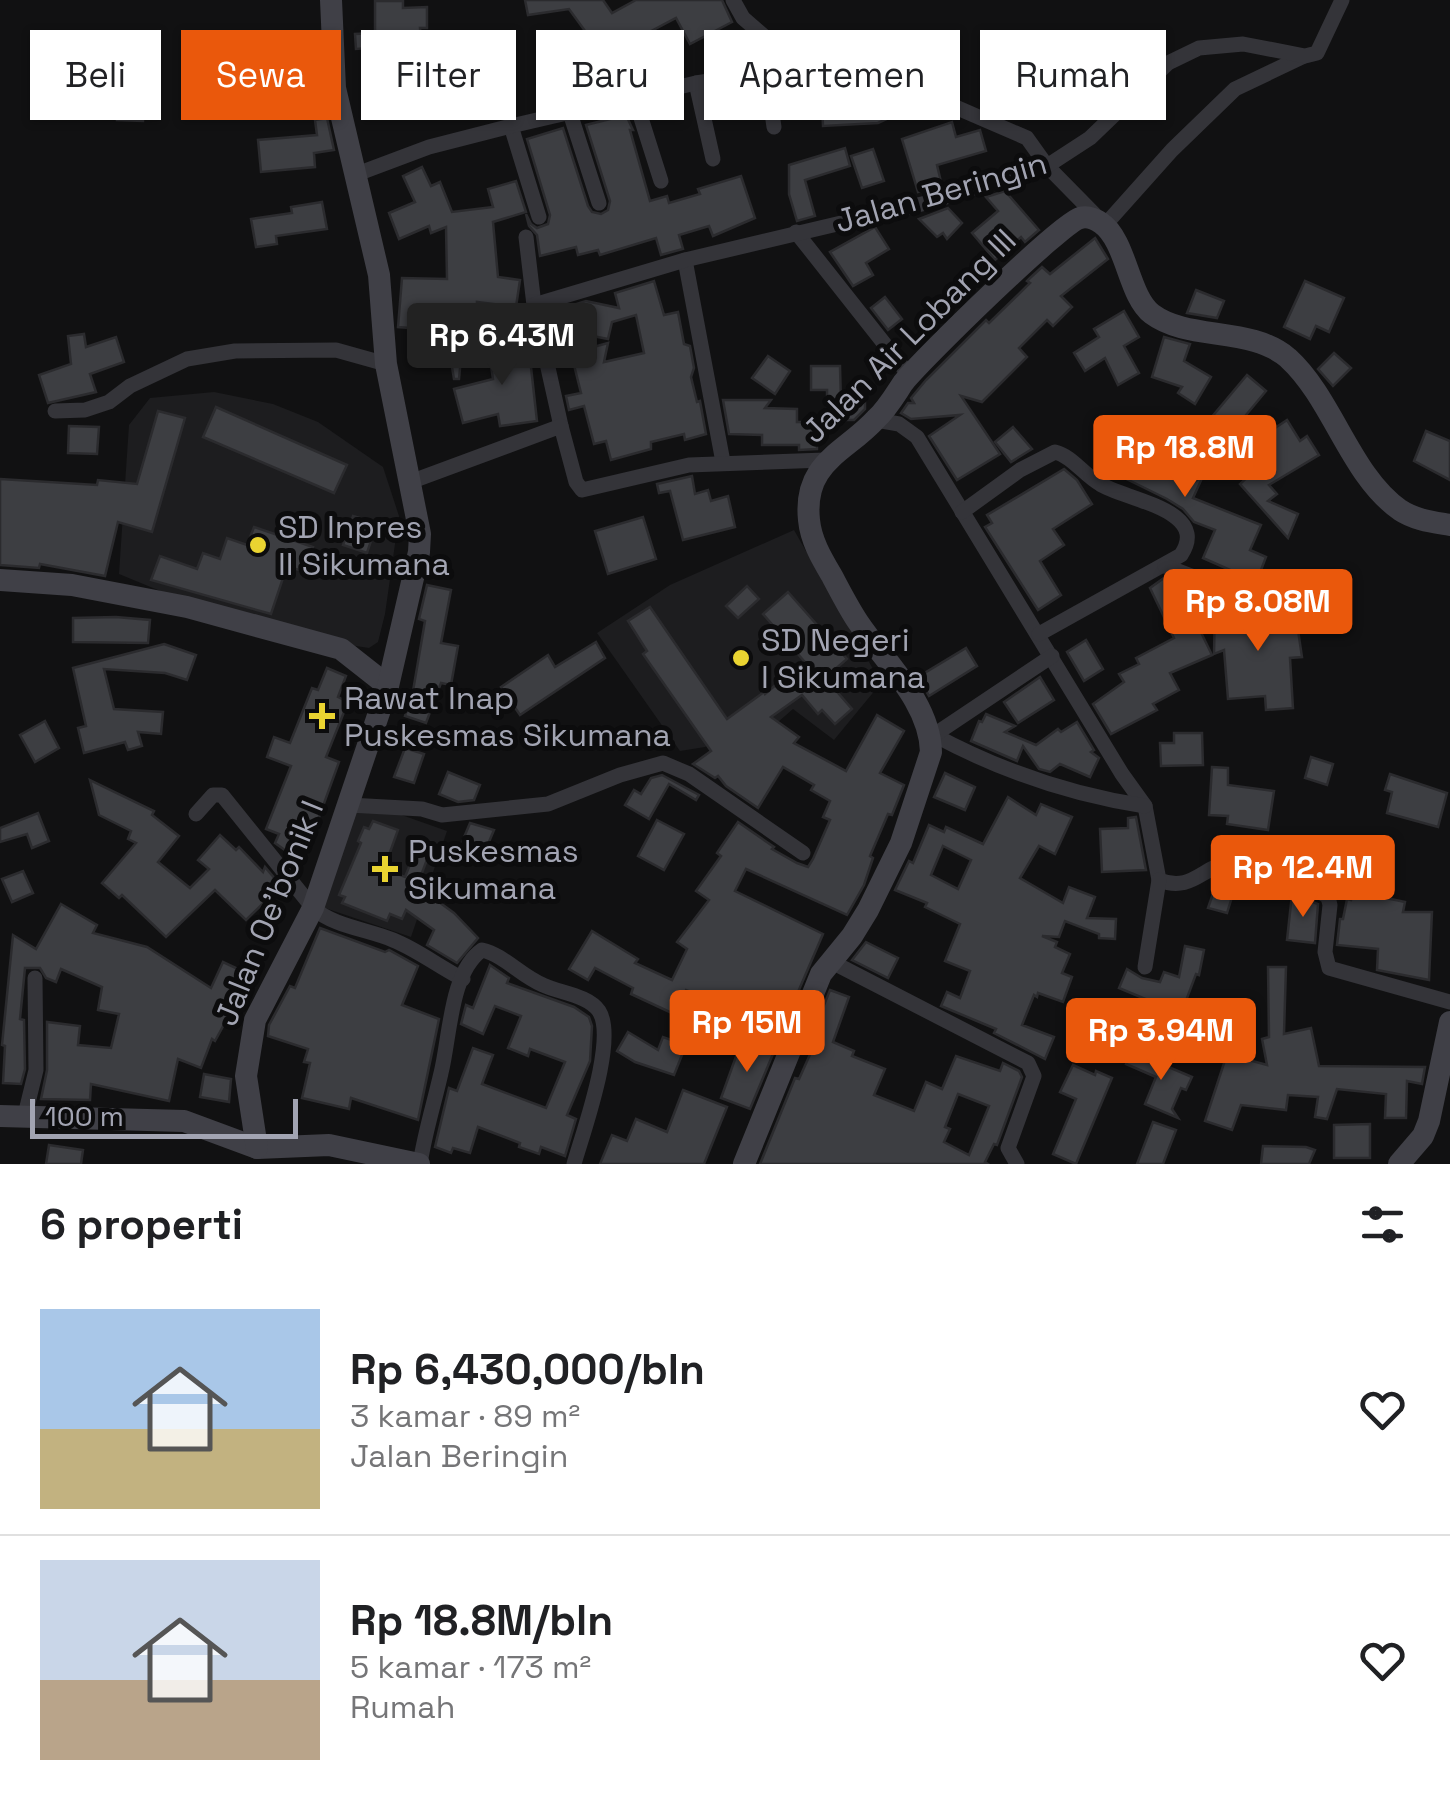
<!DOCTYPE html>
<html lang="id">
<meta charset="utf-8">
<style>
body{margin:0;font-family:"Space Grotesk",sans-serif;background:#f2f2f2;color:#202124;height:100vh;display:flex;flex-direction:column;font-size:38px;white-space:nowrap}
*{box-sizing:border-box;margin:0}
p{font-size:32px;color:#757577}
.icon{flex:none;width:55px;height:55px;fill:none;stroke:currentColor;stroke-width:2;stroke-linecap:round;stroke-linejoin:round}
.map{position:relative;height:1164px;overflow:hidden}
.drawer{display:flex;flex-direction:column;background:#fff;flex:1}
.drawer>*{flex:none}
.hud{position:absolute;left:30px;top:30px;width:1390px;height:90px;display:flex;gap:20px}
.scale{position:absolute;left:30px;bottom:25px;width:268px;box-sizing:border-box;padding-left:10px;border:5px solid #a2a4b2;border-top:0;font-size:28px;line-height:35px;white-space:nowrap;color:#a2a4b2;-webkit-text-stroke:8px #0c0c0d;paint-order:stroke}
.price{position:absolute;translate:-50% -85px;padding:0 22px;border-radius:10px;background:#ea580c;color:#fff;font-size:32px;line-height:65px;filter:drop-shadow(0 2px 5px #0008)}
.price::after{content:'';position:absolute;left:50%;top:60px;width:30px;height:22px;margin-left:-15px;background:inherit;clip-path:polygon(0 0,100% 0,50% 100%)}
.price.selected{background:#222;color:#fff}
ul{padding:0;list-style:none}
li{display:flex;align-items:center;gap:30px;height:250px;padding:0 40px}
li+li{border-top:2px solid #e0e0e0}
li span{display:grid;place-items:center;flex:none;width:280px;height:200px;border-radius:0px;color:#555}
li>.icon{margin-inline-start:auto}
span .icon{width:120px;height:120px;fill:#fffc;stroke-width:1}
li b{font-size:42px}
h2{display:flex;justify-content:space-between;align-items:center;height:120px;padding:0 40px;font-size:42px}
.tag{padding:0 35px;border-radius:0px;background:#fff;box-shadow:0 2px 8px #0004;font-size:35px;line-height:90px}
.tag.selected{background:#ea580c;color:#fff}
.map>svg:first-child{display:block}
</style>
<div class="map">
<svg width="1450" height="1164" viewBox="0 0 1450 1164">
<rect width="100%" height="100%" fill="#111112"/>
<!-- built -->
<g fill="#1d1d1f">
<path d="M214,392l59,12 45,18 65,45 16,49 -14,98 -7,28 -9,6 -39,-6 -160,-47 -51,-21 10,-149 21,-27z"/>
<path d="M794,530l87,153 -47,57 -41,-31 -15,13 -37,19 -27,-1 -9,7 -25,4 -83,-118 73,-48z"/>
<path d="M359,800l88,31 -36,106 -89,-30z"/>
</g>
<!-- building -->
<g fill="#3d3e42" stroke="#2b2b2e" stroke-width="2.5" fill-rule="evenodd">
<path d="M525,0h78l9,13 24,-13h86l10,22 -42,22 -14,-26 -72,38 -13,-23 -3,2 -19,-26 -41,6z"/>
<path d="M375,1h28v7l24,-1v21h-7l4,46 -24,2 4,24 -14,3 -3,-18 -15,1 -4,-38 -12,1 -1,-15 20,-1z"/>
<path d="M743,33l23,19 7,4 -8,5 -35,5 -11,-10z"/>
<path d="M300,34l1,16 9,-1 3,28 -9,1 1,23 -18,1 -1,-19 -36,1 -2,-28 10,-1 -2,-16z"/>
<path d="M120,63l26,2 -3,56 -26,-1z"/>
<path d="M788,76h35l34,10v15l20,-9 18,5 7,15 -24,11 -55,3 -1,-20h-34z"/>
<path d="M756,85l3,17 -44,7 -4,-17z"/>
<path d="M626,115l7,15h-3l20,71 17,-5 2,7 31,-9 -2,-5 43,-13 14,42 -42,18 -4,-10 -30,9 4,14 -22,6 -5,-17 -56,17 -2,-5 -20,5 -2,-8 -36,9 -3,-21 -8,-9 -3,-12 5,10 6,4 11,-4 2,-9 -23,-76 36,-11 25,78 4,6 9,2 7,-4 2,-9 -24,-76z"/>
<path d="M327,118l7,32 -20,3 1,14 -54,5 -3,-32 59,-5 -2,-15z"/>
<path d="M952,122l4,15 24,-7 6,21 -49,14 5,21 -24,6 -16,-53z"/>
<path d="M845,148l5,18 -45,14 10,36 -18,5 -8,-27v-29z"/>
<path d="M873,149l11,32 -22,7 -11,-32z"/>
<path d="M422,167l9,19 9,-4 12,30 41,-5 -5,-18 28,-8 10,31 -33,10 5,55 22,3 -4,27 -39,-5v3h-11l-7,74h-5l-8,-48 -48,-4 4,-49 45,1 -1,-52 -15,6 -2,-7 -30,13 -10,-26 26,-11 -12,-26z"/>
<path d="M1005,191l34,39 -14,12 -4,-5 -26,23 -23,-27 26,-22 -12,-14z"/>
<path d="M322,202l5,27 -51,7 1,8 -21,3 -5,-28 41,-6 -1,-6z"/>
<path d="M948,208l14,15 -15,16 -4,-6 -6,4 -18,-18z"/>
<path d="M875,227l14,22 -23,14 7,12 -20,11 -23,-34z"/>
<path d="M1095,238l13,21 -47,37 11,11 -19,19 -6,-6 -28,28 8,9 -45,45 -21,-6 39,58 -43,26 -28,-44 31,-21 -49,4 -10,-6 7,-10h6l-3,-5 15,-18 60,-60 3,3 41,-40 -3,-2 3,-3 12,-11 8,7z"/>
<path d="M654,281l10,34 14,-3 6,32 6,2 4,22 -3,9 6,25 3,-1 6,33 -21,6 -1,-6 -33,8v7l-40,11 -5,-19 -12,3 -10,-38 -15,4 -3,-14 15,-3 -10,-40 37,-10 -4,19 40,-9 -8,-38 -24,7 -4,17 -57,-11 -4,-15 39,-12 33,7 -4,-15z"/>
<path d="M1305,281l39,17 -15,34 -13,-6 -6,13 -26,-12z"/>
<path d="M1196,290l28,11 -7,17 -30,-5z"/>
<path d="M885,297l17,22 -14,11 -17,-22z"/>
<path d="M1124,311l15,26 -15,9 15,27 -21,12 -13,-27 -20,13 -11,-18 25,-16 -5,-8z"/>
<path d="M84,334l2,13 30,-10 8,25 -34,12 6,18 -48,11 -9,-28 32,-11 -3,-28z"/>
<path d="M1164,337l26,7 -6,17 27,16 -16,27 -17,-11 4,-6 -30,-10z"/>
<path d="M528,340l9,81 -37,5 -2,-12 -35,9 -9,-34 39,-10 -5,-33z"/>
<path d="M1334,353l17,15 -18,18 -15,-17z"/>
<path d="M768,356l22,15 -15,23 -23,-16z"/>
<path d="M811,366h29l1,37 24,-1v7l-11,11h-27v-30h-16z"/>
<path d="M1247,375l19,16 -45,54 -18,-8 8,-19z"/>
<path d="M723,400h48l-6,8 32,1v13h20v27l-18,1v-5h-37v-10l-33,-1z"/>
<path d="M216,407l131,58 -13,28 -131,-56z"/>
<path d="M158,411l27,7 -33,114 -34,-10 -13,54 -65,-12 -1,4 -39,-3v-86l97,6 1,-5 39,4z"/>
<path d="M1287,420l13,21 7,-5 12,19 -50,30 8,9 -9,7 30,13 -10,24 -48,-54 29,-27 -12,-17z"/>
<path d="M69,426l30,1 -2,27 -29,-1z"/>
<path d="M1013,427l19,22 -21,13 -16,-20z"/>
<path d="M1147,431l24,11 -7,12 5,7 28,12 -12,15 18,-12 -10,22 68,27 -11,25 16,7 -8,21 -19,-4 -36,-16 12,-28 -21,-8 -11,-13 -16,-10 -71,-35 14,-31 30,14z"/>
<path d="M1426,431l24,10v39l-36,-19z"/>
<path d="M1064,469l13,11 15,24 -39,25 11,16 -24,16 21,34 -23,15 -53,-83 7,-4 -5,-8z"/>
<path d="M692,476l3,18 13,-4 3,11 17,-5 7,31 -52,13 -13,-49 -11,2 -2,-9z"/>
<path d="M353,516l24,7 -10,30 -24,-8z"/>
<path d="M643,517l13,42 -48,15 -13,-43z"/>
<path d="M254,527l59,20 -8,25 -18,-6 -16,48 -120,-34 9,-24 37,13 6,-16 17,6 7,-21 20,7z"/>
<path d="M1164,578l19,7 -3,4 32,66 -42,18 9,17 -26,14 4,6 -46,24 -18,-30 31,-22 -5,-8 20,-10 -3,-6 38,-20 -24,-50z"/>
<path d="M427,585l24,5 -10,53 17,3 -7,39 -10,-2 -15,40 -21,-7 8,-25 12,-70 -6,-2z"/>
<path d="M747,586l12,13 -21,19 -12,-12z"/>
<path d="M788,592l59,67 -22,19 27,31 -17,15 -13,-14 -4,4 -16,-19 -31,22 28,20 -5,6 52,28 31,-56 27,16 -24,42 24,12 -12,30 -4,-1 -18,42 3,2 -9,27 -17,30 -101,-46 -11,22 88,43 -37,86 -27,-14 -9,25 -13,-5 5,-14 -56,-22 -12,24 -43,-20 2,-6 -38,-20 -7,12 -19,-11 23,-38 46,28 -3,4 37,17 15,-31 -10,-7 32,-42 -13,-9 25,-35 -4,-3 21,-31 36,25 -2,2 25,14 11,4 5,-8 17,-39 -7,-3 7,-16 -19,-11 3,-5 -31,-18 -25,41 -32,-22 -8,-10 -3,2 -22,-14 18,-13 -68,-97 4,-3 -19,-30 22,-14 77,112 37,-27 1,2 39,-33 -41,-47z"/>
<path d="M1215,603h25l-1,21 42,-4 -3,-16 16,-1 8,54 -12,1 3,50 -27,2 -1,-14 -37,3 -4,-49 -10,4z"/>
<path d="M116,617l34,3 -2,23 -75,-1v-24z"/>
<path d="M1086,640l17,29 -19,12 -17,-29z"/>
<path d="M596,642l9,16 -85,57 -19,-28 47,-32 7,12z"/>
<path d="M164,644l32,11 -9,25 -22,-7 -61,-4 10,40 49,3 -2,22 -23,-2 4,14 -14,4 -3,-8 -41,11 -6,-25 8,-2 -13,-58z"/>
<path d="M966,648l11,18 -48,30 -11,-19z"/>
<path d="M327,668l19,8 -8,21 10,5 -22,55 13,5 -30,83 -15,-5 -5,13 -14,-10 4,-9 -13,-5 25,-63 -24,-9 7,-20 16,6 22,-55 6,2z"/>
<path d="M1040,677l14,23 -36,23 -14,-21z"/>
<path d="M986,714l29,12 -10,6 31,13 22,-16 3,3 16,-10 17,28 -3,2 8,6 -9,19 -30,-13 -10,8 -11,-3 -16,-23 -6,15 -46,-20 8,-20 3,1z"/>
<path d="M45,721l14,27 -24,14 -15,-27z"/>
<path d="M1174,733h28l1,32 -42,1 -1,-23h14z"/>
<path d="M405,748l19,6 -10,29 -20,-6z"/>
<path d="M1311,757l22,7 -6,21 -22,-7z"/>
<path d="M1212,767l16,1v17l46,6 -6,39 -41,-6 1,-8 -19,-1z"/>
<path d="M448,772l32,13 -6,15 -16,2 -19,-8z"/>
<path d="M945,773l30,14 -10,23 -31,-13z"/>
<path d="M1390,774l57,19 -9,34 -51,-14 5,-21 -7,-2z"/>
<path d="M662,775l37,20 -3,5 -27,-16 -20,35 -24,-14 9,-15 7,4 10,-16z"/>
<path d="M90,780l64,31 -2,4 27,21 -21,26 32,26 19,-19 -11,-9 22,-25 16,15 3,-3 24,25 2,-5 16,19 -35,34 -31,-30 -49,47 -44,-42 -3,3 -17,-15 34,-40 -8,-4 3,-8 -32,-16z"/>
<path d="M1008,797l28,18 5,-11 31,13 -17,37 -16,-8 -19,32 43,25 6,-16 26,10 -8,21 29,1 -1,20 -16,-1v-4l-34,-13 -6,16 -17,-1 15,6 -2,5 15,7 -8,19 10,4 -9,25 -25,-9 -1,4 -3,-2 -12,30 32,12 -9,22 -51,-26 2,-4 -55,-23 6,-14 13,6 10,-27 -25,-10 15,-37 -35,-17 2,-4 -32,-13 14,-29 4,2 16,-38 15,7 2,-5 37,17zM943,846l28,14 -13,29 -27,-14z"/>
<path d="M38,813l11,28 -17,7 -5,-14 -27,8v-14z"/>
<path d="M1136,817l10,53 -44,2 -2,-43 28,-1v-10z"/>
<path d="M657,820l27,14 -20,36 -26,-14z"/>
<path d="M373,821l25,9 -14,39 21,8 13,-32 13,4 -14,37 37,27 24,25 -21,25 -30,-18 7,-15 -28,-20 -4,9 -12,-5 -3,7 -45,-18 3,-6 -6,-2 22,-52 -3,-2 6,-14 5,2z"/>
<path d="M470,823l24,7 -14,33 -23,-9z"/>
<path d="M23,871l10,22 -21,9 -10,-23z"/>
<path d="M1218,879l18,5 -9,29 -19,-5z"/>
<path d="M1353,891l52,11 -2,10h29l-3,68 -52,-10 1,-21 -41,-4 3,-26h3l4,-20 4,1z"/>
<path d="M1292,894l26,10 -3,39 -28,-3z"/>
<path d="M61,904l36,21 -4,8 54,14 64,41 12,-26 28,13 -36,66 -3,-2 -11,29 -23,-9 -9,42 -78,-17 -1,16 -49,-1 6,-29v-48l33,4 -2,19 33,3 8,-34 -21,-4 4,-23 -41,-18 -5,13 -10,-4 -6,-10h-15l-5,51 4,1 1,49 -4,15 -18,-1 2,-37 -3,-1 11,-110 23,14z"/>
<path d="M320,928l65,24 4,-2 29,16 -16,39 37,14 -21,101 -67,-22 -2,11 -47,-11 8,-35 -6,-1 4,-13 -40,-13 1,-11 21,-39 5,2z"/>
<path d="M866,942l32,16 -10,20 -36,-18z"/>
<path d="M1185,946l19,4 -5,25 -3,-1 -15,40 -62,-26 8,-19 15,9 18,4 4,-10 15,5z"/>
<path d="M490,965l19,13 -2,5 67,24 15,10 3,9 -2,35 -23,54 9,4 -11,37 -24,-9 -2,7 -20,-7 1,-4 -42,-16 -8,26 -17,-5 -2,5 -16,-6 14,-59 8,3 16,-43 20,7 -11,29 64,24 19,-46 -35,-13 -2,7 -20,-8 13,-32 -26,-10 -12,28 -22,-10 5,-19 7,3z"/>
<path d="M1268,967h18l-2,67 27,-6 8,38 106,1 -3,17 -15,-3 -1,37h-21l1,-24 -49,-5 -10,30 -12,-2 3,-20 -30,-2 -2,15 -45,-5 -9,25 -27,-9 22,-67 40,11 -5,-26 7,-2z"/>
<path d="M830,990l19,7 -16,45 21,9 -2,5 33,13 -11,26 40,16 12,-29 16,7 14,-33 44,15 3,-8 16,8 3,6 -25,68 -3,-1 -9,18 3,2h-228l35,-86 4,1 21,-47 -6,-2zM958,1094l31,12 -20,49 -25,-13 6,-13 -5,-2z"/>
<path d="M628,1032l30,18 5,-13 23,8 -12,30 -39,-13 -18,-11z"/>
<path d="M742,1040l31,14 -23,55 -29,-11z"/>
<path d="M1131,1051l61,26 -6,13 -5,-2 -9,21 6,9 -33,-14 11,-27 -30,-13z"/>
<path d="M1073,1065l22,10 1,-4 16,7 -36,86 -23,-10 23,-55 -16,-7z"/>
<path d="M204,1074l27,5 -2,23 -29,-5z"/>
<path d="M683,1090l44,17 -23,57h-104l12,-29 15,6 9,-22 31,13z"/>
<path d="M1153,1122l23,8 -13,34h-26z"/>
<path d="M1370,1124v34h-36v-33z"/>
<path d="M49,1145l34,5 -2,14h-35z"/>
<path d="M1263,1146l43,1 9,3 -6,14h-48z"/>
</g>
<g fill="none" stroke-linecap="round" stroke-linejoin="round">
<!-- street -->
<g stroke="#343439" stroke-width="15">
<path d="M733,0l10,18 30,26 37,16 120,36 97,42 20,28 58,59 67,-75 63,-61 67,-32"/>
<path d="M696,83l17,76"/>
<path d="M635,99l26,82"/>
<path d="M570,113l29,90"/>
<path d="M511,126l28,91"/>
<path d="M357,174l72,-27 82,-21 185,-43 70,-11 8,55"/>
<path d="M796,232l113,143"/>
<path d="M526,237l8,68 27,121"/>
<path d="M685,260l38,202"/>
<path d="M534,305l151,-45 241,-57 121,-37 43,-28 78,-75 31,-15 44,-4 62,12 12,-3 25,-53"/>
<path d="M55,411l30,-1 24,-8 21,-16 57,-27 48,-8 101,-1 50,14"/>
<path d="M876,420l23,4 18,13 205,337 23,32 14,74c34,13 44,-15 68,-15 26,0 67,19 93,27l8,5 2,8 -5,47 4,16 121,34"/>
<path d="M410,482l151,-56 15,56 6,8 107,-25 136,-5"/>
<path d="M962,512l58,-42 35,-18c17,4 29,23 45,32 26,16 111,26 81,71l-142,79"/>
<path d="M1165,566l29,11 85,16"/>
<path d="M932,734c67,36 139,61 213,72"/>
<path d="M931,737l121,-81"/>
<path d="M349,805l73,4 20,6 106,-11 72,-29 43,-12 26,11 114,79"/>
<path d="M196,814l17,-19h9l91,113c22,19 54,21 80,32 25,10 46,27 70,39"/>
<path d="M830,961l198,102 6,13 -26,72 9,16"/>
<path d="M1145,967l14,-87"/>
<path d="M25,1115l11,-45 -1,-92"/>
<path d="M420,1164c5,-32 14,-60 21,-91 9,-35 9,-101 41,-123 22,5 39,26 61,35 17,8 45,10 56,26 18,28 -16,121 -25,153"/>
</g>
<!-- secondary -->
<g stroke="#404047" stroke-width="22">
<path d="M0,580l72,5 115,22 154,42 47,37"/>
<path d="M0,1116l184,5 73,27 72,-3 90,19"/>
<path d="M257,1148l-11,-72 9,-56 58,-112 75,-222 31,-134 1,-18 -34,-170 -7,-89 -44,-187 -4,-88"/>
<path d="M744,1164l77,-190 31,-38 16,-26 33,-67 30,-91c-1,-50 -47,-91 -73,-130 -10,-15 -18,-31 -26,-46 -10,-17 -21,-35 -23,-56 -6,-58 36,-67 67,-101 11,-10 19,-24 27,-36 17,-22 158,-160 177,-165 7,-2 15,1 21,5 26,18 27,73 51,91 36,27 99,12 136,44 45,41 62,117 112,152 15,10 33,12 50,15"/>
<path d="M1399,1164l24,-28 6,-15 21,-99"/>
</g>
</g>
<!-- markers -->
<g fill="#ead431" stroke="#0c0c0d" stroke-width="4">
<circle cx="258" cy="545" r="10"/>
<circle cx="741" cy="658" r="10"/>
<path d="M317 701h10v10h10v10h-10v10h-10v-10h-10v-10h10z"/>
<path d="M380 854h10v10h10v10h-10v10h-10v-10h-10v-10h10z"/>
</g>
<g text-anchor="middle" stroke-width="10" stroke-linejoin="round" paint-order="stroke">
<!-- street labels -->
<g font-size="32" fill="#a2a4b2" stroke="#0c0c0d">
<text transform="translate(941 192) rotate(-16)" y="11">Jalan Beringin</text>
<text transform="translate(909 336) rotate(-45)" y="11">Jalan Air Lobang III</text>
<text transform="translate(269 913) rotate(-68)" y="11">Jalan Oe'bonik I</text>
</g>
<!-- poi labels -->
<g font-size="32" fill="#a2a4b2" stroke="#0c0c0d" text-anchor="start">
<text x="278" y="538">SD Inpres<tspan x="278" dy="37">II Sikumana</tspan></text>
<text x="761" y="651">SD Negeri<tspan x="761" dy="37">I Sikumana</tspan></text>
<text x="344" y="709">Rawat Inap<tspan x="344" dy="37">Puskesmas Sikumana</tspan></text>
<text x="408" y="862">Puskesmas<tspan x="408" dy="37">Sikumana</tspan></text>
</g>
</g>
</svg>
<div class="scale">100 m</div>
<b class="price selected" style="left:502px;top:388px">Rp 6.43M</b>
<b class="price" style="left:1185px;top:500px">Rp 18.8M</b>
<b class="price" style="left:1258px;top:654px">Rp 8.08M</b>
<b class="price" style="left:1303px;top:920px">Rp 12.4M</b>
<b class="price" style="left:747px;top:1075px">Rp 15M</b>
<b class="price" style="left:1161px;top:1083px">Rp 3.94M</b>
<div class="hud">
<a class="tag">Beli</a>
<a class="tag selected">Sewa</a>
<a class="tag">Filter</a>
<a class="tag">Baru</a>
<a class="tag">Apartemen</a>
<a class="tag">Rumah</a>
</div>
</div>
<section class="drawer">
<h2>6 properti<svg class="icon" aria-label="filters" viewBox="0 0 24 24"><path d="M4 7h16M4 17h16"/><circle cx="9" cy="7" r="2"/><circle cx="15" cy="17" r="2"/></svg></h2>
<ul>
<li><span style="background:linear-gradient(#a9c7e8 60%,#c2b280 0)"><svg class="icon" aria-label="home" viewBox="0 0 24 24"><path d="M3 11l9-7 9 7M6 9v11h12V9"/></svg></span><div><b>Rp 6,430,000/bln</b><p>3 kamar · 89 m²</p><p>Jalan Beringin</p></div><svg class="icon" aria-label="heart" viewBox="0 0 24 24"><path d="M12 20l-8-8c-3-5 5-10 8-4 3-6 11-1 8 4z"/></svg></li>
<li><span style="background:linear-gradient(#c9d6e8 60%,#b9a48a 0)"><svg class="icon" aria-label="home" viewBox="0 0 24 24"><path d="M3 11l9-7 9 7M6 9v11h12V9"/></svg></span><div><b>Rp 18.8M/bln</b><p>5 kamar · 173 m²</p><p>Rumah</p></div><svg class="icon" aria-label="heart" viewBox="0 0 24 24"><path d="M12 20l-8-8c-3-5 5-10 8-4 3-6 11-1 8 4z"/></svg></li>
</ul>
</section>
